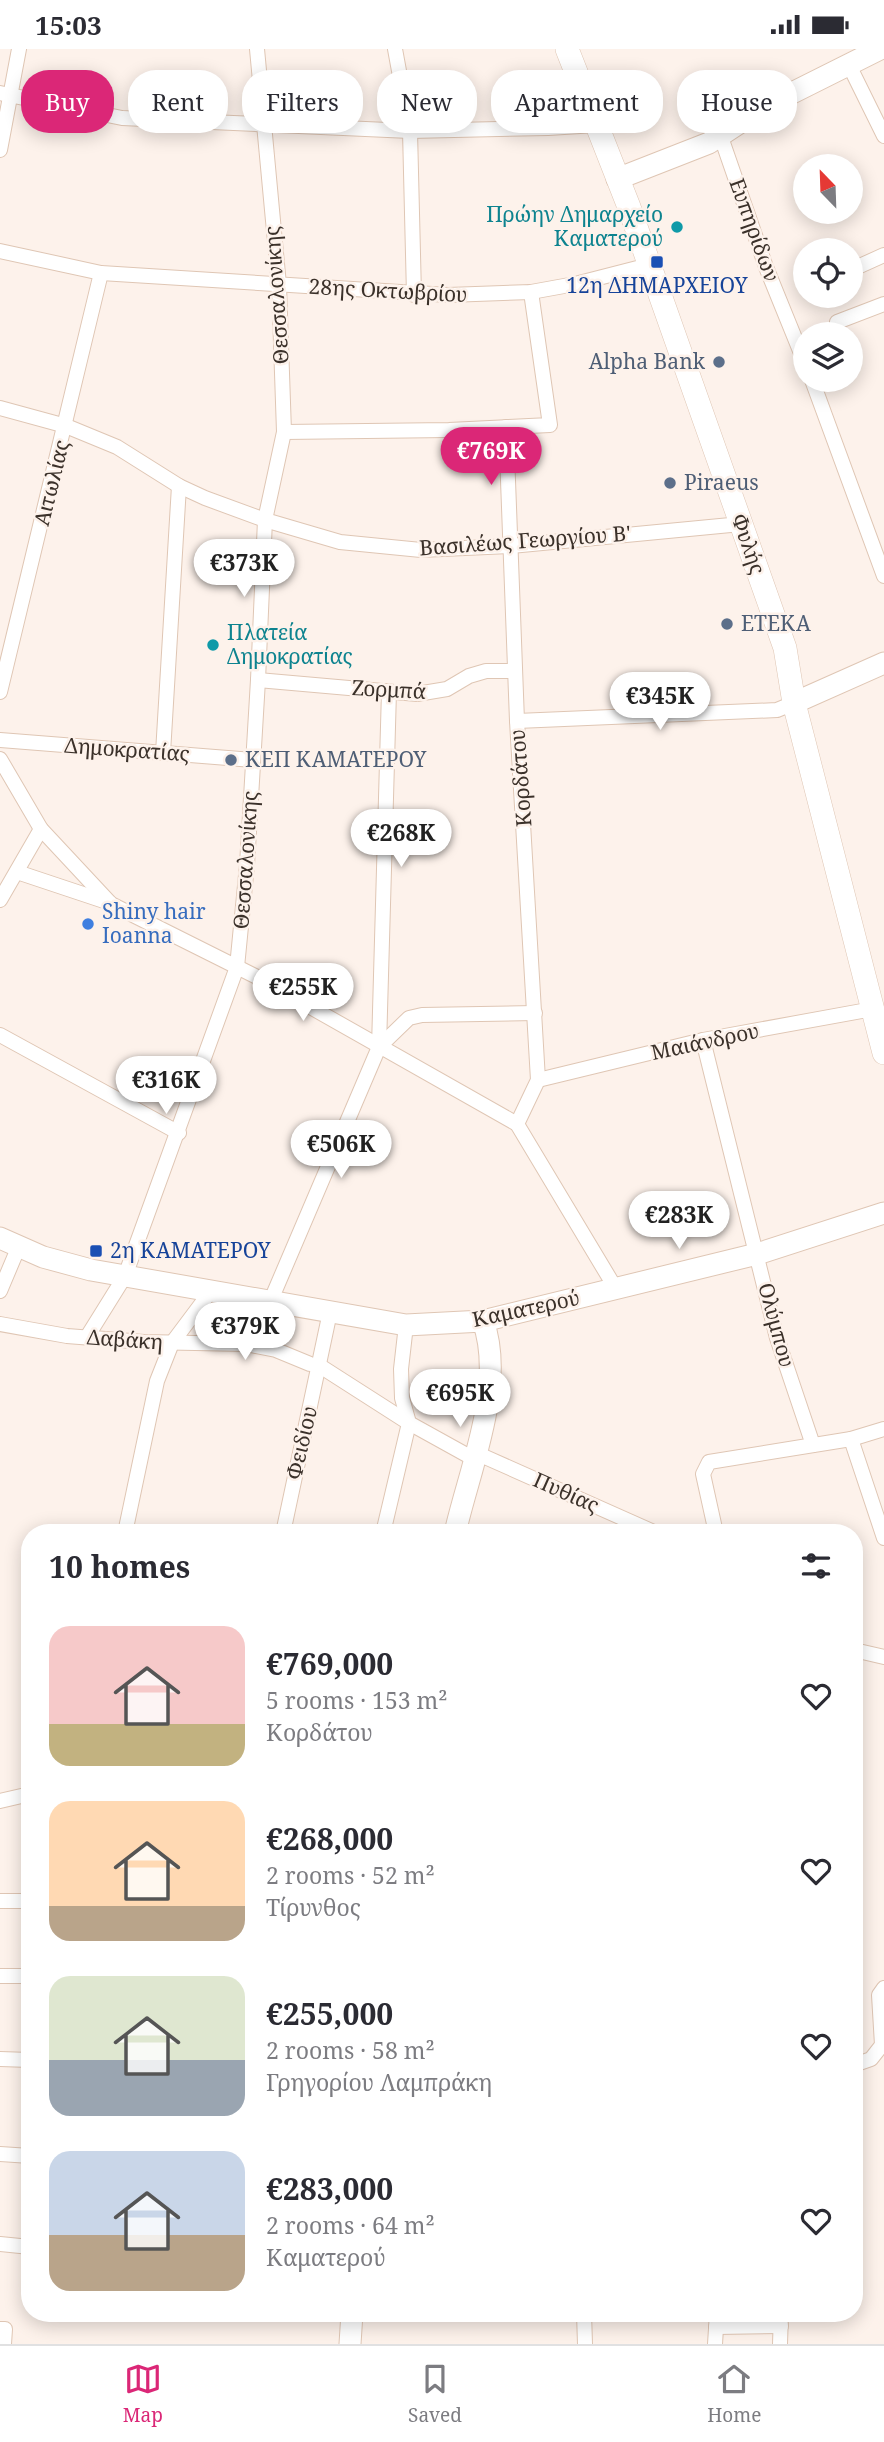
<!DOCTYPE html>
<meta charset="utf-8">
<style>
body{margin:0;font-family:"Noto Serif",serif;background:#f7f7f7;color:#2b2b33;height:100vh;display:flex;flex-direction:column;font-size:26px;white-space:nowrap}
*{box-sizing:border-box;margin:0}
p{font-size:23px;color:#7c7c81}
.icon{flex:none;width:38px;height:38px;fill:none;stroke:currentColor;stroke-width:2;stroke-linecap:round;stroke-linejoin:round}
.map{position:relative;flex:1;overflow:hidden}
.panel{position:absolute;left:21px;top:1475px;width:842px;height:798px;display:flex;flex-direction:column;background:#fff;border-radius:28px;box-shadow:0 4px 18px #0003}
.panel>*{flex:none}
.banner{position:absolute;left:21px;top:21px;width:844px;height:63px;display:flex;gap:14px}
.needle{width:46px;rotate:337deg}
.fabs{position:absolute;left:793px;top:105px;display:grid;gap:14px}
.fabs a{display:grid;place-items:center;width:70px;height:70px;border-radius:50%;background:#fff;box-shadow:0 4px 18px #0003;font-size:35px}
.price{position:absolute;translate:-50% -60px;padding:0 16px;border-radius:24px;background:#fff;color:#222;font-size:23px;line-height:46px;filter:drop-shadow(0 2px 4px #0008)}
.price::after{content:'';position:absolute;left:50%;top:42px;width:21px;height:16px;margin-left:-10px;background:inherit;clip-path:polygon(0 0,100% 0,50% 100%)}
.price.active{background:#db2777;color:#fff}
ul{padding:0;list-style:none}
li{display:flex;align-items:center;gap:21px;height:175px;padding:0 28px}
li span{display:grid;place-items:center;flex:none;width:196px;height:140px;border-radius:21px;color:#555}
li>.icon{margin-inline-start:auto}
span .icon{width:84px;height:84px;fill:#fffc;stroke-width:1}
li b{font-size:30px}
h2{display:flex;justify-content:space-between;align-items:center;height:84px;padding:0 28px;font-size:30px}
.pill{padding:0 24px;border-radius:28px;background:#fff;box-shadow:0 4px 18px #0003;font-size:24px;line-height:63px}
.pill.active{background:#db2777;color:#fff}
.status{display:flex;justify-content:space-between;align-items:center;height:49px;padding:0 35px;background:#fff;direction:ltr}
.status svg{height:19px;fill:currentColor}
.tab-bar{display:flex;justify-content:space-around;align-items:center;height:98px;border-top:2px solid #e1e1e2;background:#fff;font-size:19px;color:#7c7c81}
.tab-bar a{display:grid;justify-items:center;gap:4px}
.tab-bar .active{color:#db2777}
.map>svg:first-child{display:block}
</style>
<div class="status"><b>15:03</b><svg viewBox="0 0 49 12"><path d="M0 12V9h3v3zM5 12V6h3v6zM10 12V3h3v9zM15 12V0h3v12zM26 1h20v11H26zM47 4h2v5h-2z"/></svg></div>
<div class="map">
<svg width="884" height="2295" viewBox="0 0 884 2295">
<rect width="100%" height="100%" fill="#fdf2eb"/>
<g fill="none" stroke-linecap="round" stroke-linejoin="round">
<!-- street casing -->
<g stroke="#dfc6b4" stroke-width="16">
<g id="street">
<path d="M395,0l15,82 4,164"/>
<path d="M849,16l35,71"/>
<path d="M0,44l122,25 288,13 138,-3 48,-3"/>
<path d="M721,88l45,130 39,96"/>
<path d="M0,101l19,-101"/>
<path d="M0,202l101,22 347,22 83,-3 44,-8 74,-19"/>
<path d="M853,220l31,-14"/>
<path d="M837,273l47,-18"/>
<path d="M812,331l72,196"/>
<path d="M0,359l66,18 51,21 62,39 26,12 60,22 75,22 81,8 90,-4 230,-22"/>
<path d="M506,378l11,294 21,359 -21,44"/>
<path d="M284,383l165,-2 101,-5 -19,-133"/>
<path d="M258,631l159,14 30,-5 22,-13 17,-5h29"/>
<path d="M0,643l101,-419"/>
<path d="M517,672l260,-11 17,-7"/>
<path d="M0,691l253,20"/>
<path d="M163,704l16,-267"/>
<path d="M0,710l41,70 70,75 150,75 256,145 99,165"/>
<path d="M17,823l93,31"/>
<path d="M0,851l41,-71"/>
<path d="M0,986l179,98"/>
<path d="M703,991l74,298 36,107"/>
<path d="M379,998l30,-29 13,-3 113,-2"/>
<path d="M538,1031l165,-40 170,-31"/>
<path d="M0,1242l19,-45"/>
<path d="M271,1251l108,-253 10,-356"/>
<path d="M0,1275l67,12 77,6 102,2 30,6 34,14 10,2 89,57 65,36"/>
<path d="M87,1288l38,-61 112,-309 10,-102 11,-185 7,-160 19,-88 -5,-147 -22,-236"/>
<path d="M851,1390l33,99"/>
<path d="M476,1404l180,80"/>
<path d="M125,1484l32,-152 15,-38 39,-52"/>
<path d="M283,1484l47,-221"/>
<path d="M383,1484l26,-110 -7,-25 -1,-29 5,-44"/>
<path d="M716,1484l-13,-59 6,-12 142,-23 33,-10"/>
<path d="M854,1601l30,7"/>
<path d="M0,1752l30,-7"/>
<path d="M0,1852h30"/>
<path d="M0,1927h30"/>
<path d="M0,2010l30,1"/>
<path d="M854,2016l17,-6 11,-14 -3,-50 5,-7"/>
<path d="M0,2105l30,2"/>
<path d="M0,2195l30,3"/>
<path d="M584,2264l1,31"/>
<path d="M716,2278l65,-1"/>
<path d="M0,2280h5l-1,15"/>
<path d="M715,2295l2,-31"/>
<path d="M780,2295l1,-31"/>
</g>
</g>
<!-- secondary casing -->
<g stroke="#dfc6b4" stroke-width="23">
<g id="secondary">
<path d="M617,130l92,-36 53,-35 118,-59"/>
<path d="M794,654l90,-40"/>
<path d="M0,1189l43,19 48,13 315,55 77,-4 274,-67 127,-41"/>
<path d="M455,1484c14,-63 51,-148 28,-212"/>
<path d="M350,2295l2,-31"/>
</g>
</g>
<!-- primary casing -->
<g stroke="#dfc6b4" stroke-width="24">
<path id="primary" d="M567,0l62,158 156,441 9,55 90,350"/>
</g>
<!-- street -->
<use href="#street" stroke="#fff" stroke-width="14"/>
<!-- secondary -->
<use href="#secondary" stroke="#fff" stroke-width="21"/>
<!-- primary -->
<use href="#primary" stroke="#fff" stroke-width="23"/>
</g>
<!-- markers -->
<g fill="#0f9aa8" stroke="#fdf2eb" stroke-width="2.5">
<circle cx="677" cy="178" r="7"/>
<circle cx="213" cy="596" r="7"/>
</g>
<g fill="#1a4fb4" stroke="#fdf2eb" stroke-width="2.5">
<rect x="650" y="206" width="14" height="14" rx="3.5"/>
<rect x="89" y="1195" width="14" height="14" rx="3.5"/>
</g>
<g fill="#5c6f8a" stroke="#fdf2eb" stroke-width="2.5">
<circle cx="719" cy="313" r="7"/>
<circle cx="670" cy="434" r="7"/>
<circle cx="727" cy="575" r="7"/>
<circle cx="231" cy="711" r="7"/>
</g>
<circle fill="#3f7fe0" stroke="#fdf2eb" stroke-width="2.5" cx="88" cy="875" r="7"/>
<g text-anchor="middle" stroke-width="5" stroke-linejoin="round" paint-order="stroke">
<!-- culture labels -->
<g font-size="21" fill="#0d838f" stroke="#fdf2eb" text-anchor="end">
<text x="663" y="173">Πρώην Δημαρχείο<tspan x="663" dy="24">Καματερού</tspan></text>
<text x="227" y="591" text-anchor="start">Πλατεία<tspan x="227" dy="24">Δημοκρατίας</tspan></text>
</g>
<!-- street labels -->
<g font-size="21" fill="#3b312a" stroke="#fdf2eb">
<text transform="translate(754 181) rotate(70)" y="7">Ευπηρίδων</text>
<text transform="translate(388 242) rotate(3)" y="7">28ης Οκτωβρίου</text>
<text transform="translate(277 246) rotate(-94)" y="7">Θεσσαλονίκης</text>
<text transform="translate(52 434) rotate(-76)" y="7">Αιτωλίας</text>
<text transform="translate(525 492) rotate(-4)" y="7">Βασιλέως Γεωργίου Β'</text>
<text transform="translate(748 495) rotate(71)" y="7">Φυλής</text>
<text transform="translate(389 641) rotate(3)" y="7">Ζορμπά</text>
<text transform="translate(127 701) rotate(4)" y="7">Δημοκρατίας</text>
<text transform="translate(521 729) rotate(-94)" y="7">Κορδάτου</text>
<text transform="translate(246 811) rotate(-86)" y="7">Θεσσαλονίκης</text>
<text transform="translate(705 993) rotate(-12)" y="7">Μαιάνδρου</text>
<text transform="translate(526 1260) rotate(-12)" y="7">Καματερού</text>
<text transform="translate(776 1276) rotate(75)" y="7">Ολύμπου</text>
<text transform="translate(125 1291) rotate(4)" y="7">Δαβάκη</text>
<text transform="translate(302 1394) rotate(-77)" y="7">Φειδίου</text>
<text transform="translate(566 1444) rotate(24)" y="7">Πυθίας</text>
</g>
<!-- transit labels -->
<g font-size="21" fill="#164399" stroke="#fdf2eb">
<text x="657" y="244">12η ΔΗΜΑΡΧΕΙΟΥ</text>
<text x="110" y="1209" text-anchor="start">2η ΚΑΜΑΤΕΡΟΥ</text>
</g>
<!-- service labels -->
<g font-size="21" fill="#4e5e75" stroke="#fdf2eb" text-anchor="start">
<text x="705" y="320" text-anchor="end">Alpha Bank</text>
<text x="684" y="441">Piraeus</text>
<text x="741" y="582">ΕΤΕΚΑ</text>
<text x="245" y="718">ΚΕΠ ΚΑΜΑΤΕΡΟΥ</text>
</g>
<!-- shop labels -->
<g font-size="21" fill="#366cbe" stroke="#fdf2eb" text-anchor="start">
<text x="102" y="870">Shiny hair<tspan x="102" dy="24">Ioanna</tspan></text>
</g>
</g>
</svg>
<div class="fabs">
<a><svg class="needle" viewBox="-14 -14 28 28"><path d="M0-13l5 13h-10z" fill="#e53935"/><path d="M0 13l5-13h-10z" fill="#7c7c81"/></svg></a>
<a><svg class="icon" aria-label="locate" viewBox="0 0 24 24"><circle cx="12" cy="12" r="6"/><path d="M12 2v4M12 18v4M2 12h4M18 12h4"/></svg></a>
<a><svg class="icon" aria-label="layers" viewBox="0 0 24 24"><path d="M12 4l9 5-9 5-9-5zM3 14l9 5 9-5"/></svg></a>
</div>
<b class="price active" style="left:491px;top:438px">€769K</b>
<b class="price" style="left:244px;top:550px">€373K</b>
<b class="price" style="left:660px;top:683px">€345K</b>
<b class="price" style="left:401px;top:820px">€268K</b>
<b class="price" style="left:303px;top:974px">€255K</b>
<b class="price" style="left:166px;top:1067px">€316K</b>
<b class="price" style="left:341px;top:1131px">€506K</b>
<b class="price" style="left:679px;top:1202px">€283K</b>
<b class="price" style="left:245px;top:1313px">€379K</b>
<b class="price" style="left:460px;top:1380px">€695K</b>
<div class="banner">
<a class="pill active">Buy</a>
<a class="pill">Rent</a>
<a class="pill">Filters</a>
<a class="pill">New</a>
<a class="pill">Apartment</a>
<a class="pill">House</a>
</div>
<section class="panel">
<h2>10 homes<svg class="icon" aria-label="filters" viewBox="0 0 24 24"><path d="M4 7h16M4 17h16"/><circle cx="9" cy="7" r="2"/><circle cx="15" cy="17" r="2"/></svg></h2>
<ul>
<li><span style="background:linear-gradient(#f6c9c9 70%,#c2b280 0)"><svg class="icon" aria-label="home" viewBox="0 0 24 24"><path d="M3 11l9-7 9 7M6 9v11h12V9"/></svg></span><div><b>€769,000</b><p>5 rooms · 153 m²</p><p>Κορδάτου</p></div><svg class="icon" aria-label="heart" viewBox="0 0 24 24"><path d="M12 20l-8-8c-3-5 5-10 8-4 3-6 11-1 8 4z"/></svg></li>
<li><span style="background:linear-gradient(#ffd9b3 75%,#b9a48a 0)"><svg class="icon" aria-label="home" viewBox="0 0 24 24"><path d="M3 11l9-7 9 7M6 9v11h12V9"/></svg></span><div><b>€268,000</b><p>2 rooms · 52 m²</p><p>Τίρυνθος</p></div><svg class="icon" aria-label="heart" viewBox="0 0 24 24"><path d="M12 20l-8-8c-3-5 5-10 8-4 3-6 11-1 8 4z"/></svg></li>
<li><span style="background:linear-gradient(#dfe7d0 60%,#9aa5b1 0)"><svg class="icon" aria-label="home" viewBox="0 0 24 24"><path d="M3 11l9-7 9 7M6 9v11h12V9"/></svg></span><div><b>€255,000</b><p>2 rooms · 58 m²</p><p>Γρηγορίου Λαμπράκη</p></div><svg class="icon" aria-label="heart" viewBox="0 0 24 24"><path d="M12 20l-8-8c-3-5 5-10 8-4 3-6 11-1 8 4z"/></svg></li>
<li><span style="background:linear-gradient(#c9d6e8 60%,#b9a48a 0)"><svg class="icon" aria-label="home" viewBox="0 0 24 24"><path d="M3 11l9-7 9 7M6 9v11h12V9"/></svg></span><div><b>€283,000</b><p>2 rooms · 64 m²</p><p>Καματερού</p></div><svg class="icon" aria-label="heart" viewBox="0 0 24 24"><path d="M12 20l-8-8c-3-5 5-10 8-4 3-6 11-1 8 4z"/></svg></li>
</ul>
</section>
</div>
<nav class="tab-bar">
<a class="active"><svg class="icon" aria-label="map" viewBox="0 0 24 24"><path d="M3 6l6-2 6 2 6-2v14l-6 2-6-2-6 2zM9 4v14M15 6v14"/></svg>Map</a>
<a><svg class="icon" aria-label="saved" viewBox="0 0 24 24"><path d="M7 4h10v16l-5-4-5 4z"/></svg>Saved</a>
<a><svg class="icon" aria-label="home" viewBox="0 0 24 24"><path d="M3 11l9-7 9 7M6 9v11h12V9"/></svg>Home</a>
</nav>
